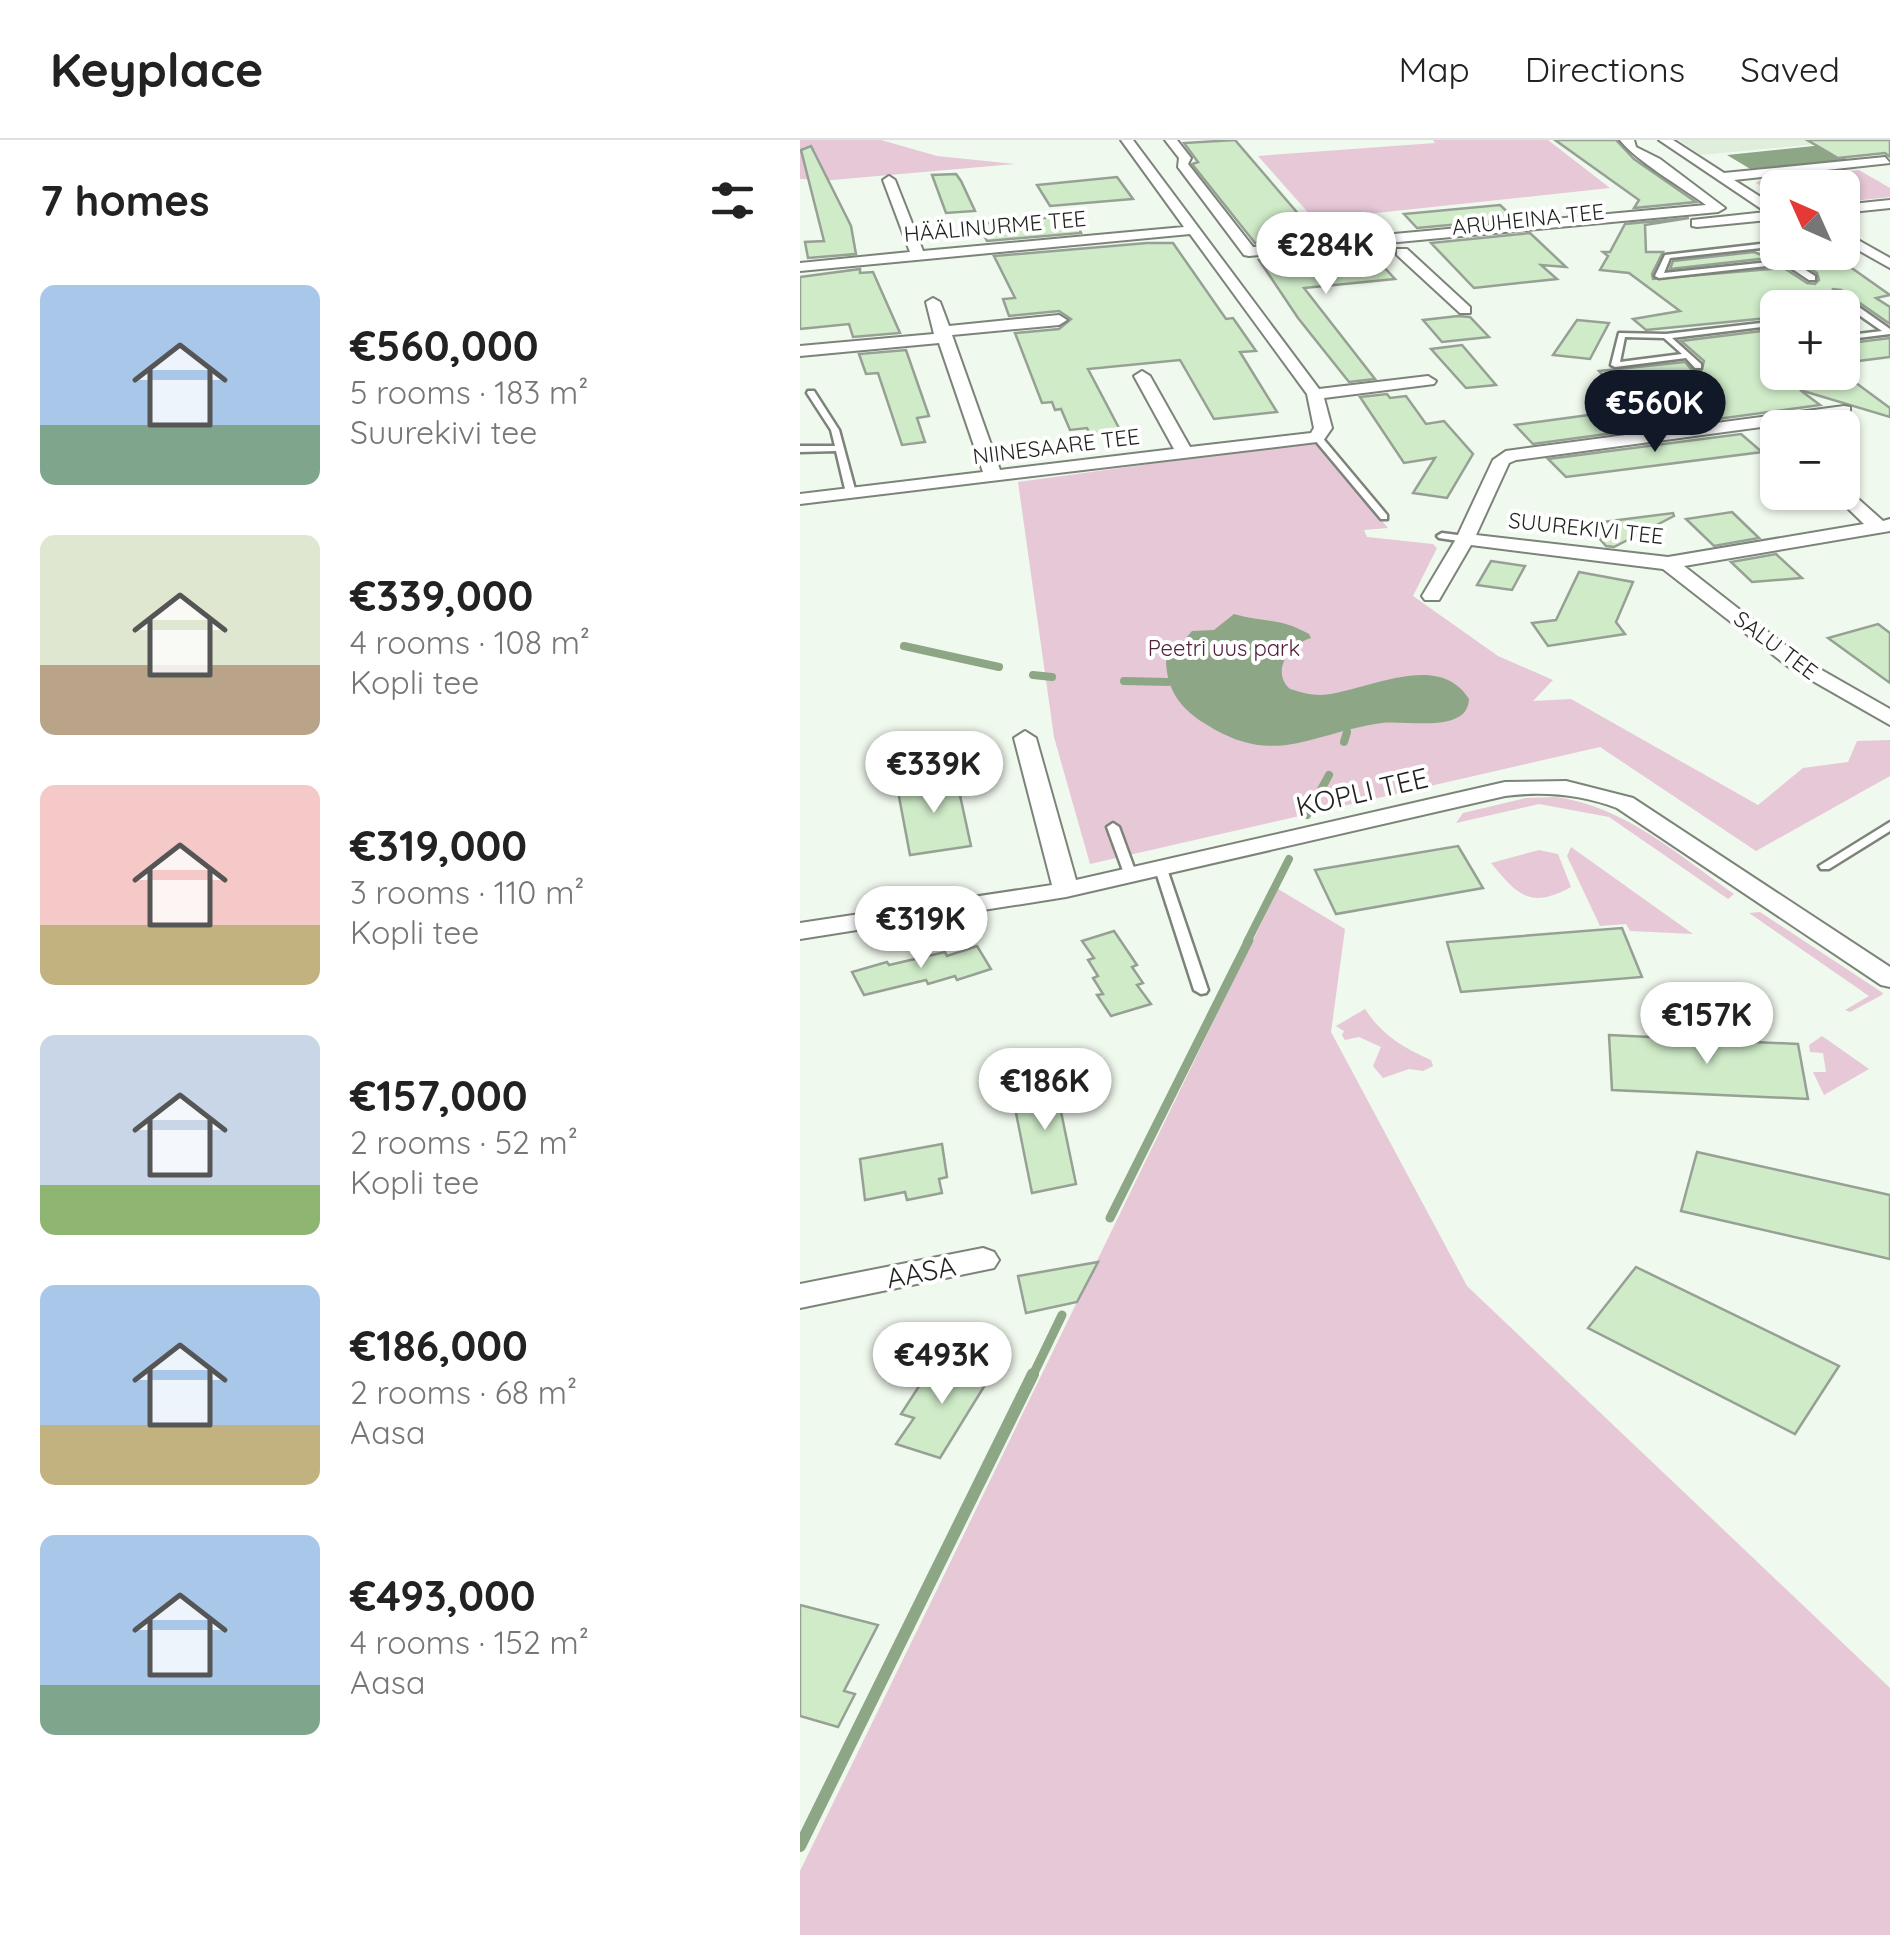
<!DOCTYPE html>
<meta charset="utf-8">
<style>
body{margin:0;font-family:Quicksand,sans-serif;background:#f2f2f2;color:#222;height:100vh;display:flex;flex-direction:column;font-size:38px;white-space:nowrap}
*{box-sizing:border-box;margin:0}
p{font-size:32px;color:#767676}
.icon{flex:none;width:55px;height:55px;fill:none;stroke:currentColor;stroke-width:2;stroke-linecap:round;stroke-linejoin:round}
.map{position:relative;flex:1;overflow:hidden}
.drawer{display:flex;flex-direction:column;background:#fff;width:800px}
.drawer>*{flex:none}
.needle{width:65px;rotate:315deg}
.controls{position:absolute;left:960px;top:30px;display:grid;gap:20px}
.controls a{display:grid;place-items:center;width:100px;height:100px;border-radius:15px;background:#fff;box-shadow:0 2px 8px #0004;font-size:50px}
.price{position:absolute;translate:-50% -85px;padding:0 22px;border-radius:35px;background:#fff;color:#222;font-size:32px;line-height:65px;filter:drop-shadow(0 2px 5px #0008)}
.price::after{content:'';position:absolute;left:50%;top:60px;width:30px;height:22px;margin-left:-15px;background:inherit;clip-path:polygon(0 0,100% 0,50% 100%)}
.price.active{background:#111827;color:#fff}
ul{padding:0;list-style:none}
li{display:flex;align-items:center;gap:30px;height:250px;padding:0 40px}
li span{display:grid;place-items:center;flex:none;width:280px;height:200px;border-radius:15px;color:#555}
li>.icon{margin-inline-start:auto}
span .icon{width:120px;height:120px;fill:#fffc;stroke-width:1}
li b{font-size:42px}
h2{display:flex;justify-content:space-between;align-items:center;height:120px;padding:0 40px;font-size:42px}
header{display:flex;align-items:center;gap:60px;box-sizing:border-box;height:140px;padding:0 50px;background:#fff;border-bottom:2px solid #e0e0e0}
header strong{font-size:48px}
nav{display:flex;gap:55px;margin-inline-start:auto;font-size:35px}
main{display:flex;flex:1;min-height:0}
.map>svg:first-child{display:block}
</style>
<header>
<strong>Keyplace</strong>
<nav><a>Map</a><a>Directions</a><a>Saved</a></nav>
</header>
<main>
<section class="drawer">
<h2>7 homes<svg class="icon" aria-label="filters" viewBox="0 0 24 24"><path d="M4 7h16M4 17h16"/><circle cx="9" cy="7" r="2"/><circle cx="15" cy="17" r="2"/></svg></h2>
<ul>
<li><span style="background:linear-gradient(#a9c7e8 70%,#7fa58c 0)"><svg class="icon" aria-label="home" viewBox="0 0 24 24"><path d="M3 11l9-7 9 7M6 9v11h12V9"/></svg></span><div><b>€560,000</b><p>5 rooms · 183 m²</p><p>Suurekivi tee</p></div></li>
<li><span style="background:linear-gradient(#dfe7d0 65%,#b9a48a 0)"><svg class="icon" aria-label="home" viewBox="0 0 24 24"><path d="M3 11l9-7 9 7M6 9v11h12V9"/></svg></span><div><b>€339,000</b><p>4 rooms · 108 m²</p><p>Kopli tee</p></div></li>
<li><span style="background:linear-gradient(#f6c9c9 70%,#c2b280 0)"><svg class="icon" aria-label="home" viewBox="0 0 24 24"><path d="M3 11l9-7 9 7M6 9v11h12V9"/></svg></span><div><b>€319,000</b><p>3 rooms · 110 m²</p><p>Kopli tee</p></div></li>
<li><span style="background:linear-gradient(#c9d6e8 75%,#8fb573 0)"><svg class="icon" aria-label="home" viewBox="0 0 24 24"><path d="M3 11l9-7 9 7M6 9v11h12V9"/></svg></span><div><b>€157,000</b><p>2 rooms · 52 m²</p><p>Kopli tee</p></div></li>
<li><span style="background:linear-gradient(#a9c7e8 70%,#c2b280 0)"><svg class="icon" aria-label="home" viewBox="0 0 24 24"><path d="M3 11l9-7 9 7M6 9v11h12V9"/></svg></span><div><b>€186,000</b><p>2 rooms · 68 m²</p><p>Aasa</p></div></li>
<li><span style="background:linear-gradient(#a9c7e8 75%,#7fa58c 0)"><svg class="icon" aria-label="home" viewBox="0 0 24 24"><path d="M3 11l9-7 9 7M6 9v11h12V9"/></svg></span><div><b>€493,000</b><p>4 rooms · 152 m²</p><p>Aasa</p></div></li>
</ul>
</section>
<div class="map">
<svg width="1090" height="1795" viewBox="0 0 1090 1795">
<rect width="100%" height="100%" fill="#f0f9ed"/>
<!-- built -->
<path fill="#e0eedc" d="M879,0h180l-158,15z"/>
<!-- green -->
<g fill="#e6c8d7">
<path d="M0,0h81l56,16 78,8 -183,16 -32,-1z"/>
<path d="M633,0h115l62,48 -290,31 -8,-2 -54,-61 177,-13z"/>
<path d="M1059,30l31,18v9l-47,5 -1,-14h-64l-1,8 -21,-13 4,-3z"/>
<path d="M511,302l8,4 69,82 -24,2 3,7 66,7 4,4 -24,48 85,60 55,24 -20,21 38,-2 187,106 45,-37 45,-6 9,-21 33,-1v36l-134,75 -156,-104 -510,117 -36,-127 -36,-255z"/>
<path d="M756,657c68,9 122,58 178,97l-6,5 -119,-82 -70,-13 -83,19 7,-10 63,-15z"/>
<path d="M771,707l122,87 -63,-3 -4,-7 -26,2 -33,-70z"/>
<path d="M739,710l19,4 13,33c-42,23 -54,7 -80,-24z"/>
<path d="M478,749l67,40 -14,103 136,254 423,402v247h-1090v-64z"/>
<path d="M960,772l123,81 -1,2 -32,17 -5,-2 24,-14 -120,-83z"/>
<path d="M565,869c16,25 38,39 66,51l2,6 -10,5 -14,-2 -26,9 -10,-12 8,-19 -22,-10 -14,3 -3,-5 2,-4 -8,-5z"/>
<path d="M1022,896l47,33 -45,26 -11,-23h13l-3,-19 -13,-1 -1,-7z"/>
</g>
<!-- water -->
<g fill="#8da786">
<path d="M1023,5l27,16 -98,9 -25,-15z"/>
<path d="M434,474c31,9 45,3 75,20l2,4c-21,6 -41,33 -21,51 10,3 20,6 31,6 45,-3 117,-46 148,4 -1,35 -63,21 -87,24 -72,10 -107,46 -178,0 -24,-15 -37,-33 -38,-62l26,-30 22,-1z"/>
</g>
<g fill="none" stroke-linecap="round" stroke-linejoin="round">
<!-- stream-far2 -->
<g stroke="#8da786" stroke-width="8">
<path d="M104,506l95,21"/>
<path d="M233,535l19,2"/>
<path d="M324,541l44,1"/>
<path d="M544,602l3,-10"/>
<path d="M507,675l22,-40"/>
<path d="M447,802l42,-83"/>
</g>
<!-- stream-far1 -->
<g stroke="#8da786" stroke-width="9">
<path d="M310,1078l139,-278"/>
<path d="M232,1237l30,-62"/>
</g>
<!-- stream -->
<path stroke="#8da786" stroke-width="12" d="M0,1706l233,-472"/>
</g>
<!-- building -->
<g fill="#cfebc8" stroke="#97a095" stroke-width="2.5">
<path d="M435,0l72,84 33,-3 13,13 -98,9 -63,-79 6,-2 -14,-19z"/>
<path d="M755,0h61l18,19 62,43 -62,6 5,-8z"/>
<path d="M1007,0h83v17l-5,-4 -47,5z"/>
<path d="M11,6l40,80 5,28 -48,4 -3,-16 19,-1 -23,-91z"/>
<path d="M156,34l5,7 14,30 -29,2 -14,-38z"/>
<path d="M317,37l16,22 -83,7 -13,-21z"/>
<path d="M700,65l15,14 -98,9 -13,-14z"/>
<path d="M274,75l7,18 -94,8 -9,-17z"/>
<path d="M889,78l-44,7 1,27h17l-11,22 1,5 131,-11 23,15 8,1 4,-4 -2,-7 -32,-21h44l61,43 -14,3 14,9v17l-49,-34 -8,-1 -4,8 12,11h-63v9l-132,13 -13,-11 47,-8 -51,-38 -29,-3 8,-14 -5,-4h7l15,-28z"/>
<path d="M730,93l36,34 -25,-2 16,14 -83,9 -43,-45z"/>
<path d="M347,103h26l53,76 7,-1 23,33 -16,1 37,60 -63,7 -34,-59 -92,9 32,61 -30,4 -3,-6 -17,2 -9,-21 -6,1 -3,-8 -10,1 -27,-70 44,-4 12,-10 -12,-8 -50,5 -6,-17 12,-1 -21,-42z"/>
<path d="M567,109l28,30 -91,9 71,91 -26,3 -51,-64 -39,-58z"/>
<path d="M954,112l15,6 -99,11 3,-8z"/>
<path d="M60,129v4l13,-1 27,61 -47,4 -4,-13 -49,5v-52z"/>
<path d="M658,176l12,1 19,20 -47,5 -19,-22z"/>
<path d="M777,180l32,3 -19,36 -37,-4z"/>
<path d="M978,189v55l70,-7 42,31v9l-90,-27 20,15 -287,39 -18,-19 118,-16 -34,-38 86,-9 7,8 9,2 3,-11 -23,-20z"/>
<path d="M1090,198v19l-48,6v-19z"/>
<path d="M662,205l34,40 -30,3 -35,-39z"/>
<path d="M106,210l23,66 -12,2 8,24 -23,3 -24,-72 -12,1 -7,-20z"/>
<path d="M587,254l3,4 16,-2 20,28 18,-3 29,33 -26,44 -34,-5 22,-35 -31,5 -44,-66z"/>
<path d="M941,294l21,18 -196,25 -18,-18z"/>
<path d="M932,372l27,26 -45,8 -28,-27z"/>
<path d="M873,373l1,3 -60,31 -8,-1 -19,-22z"/>
<path d="M976,414l26,24 -50,4 -21,-20z"/>
<path d="M691,421l34,5 -13,24 -35,-5z"/>
<path d="M779,432l54,10 -17,40 9,12 -77,12 -16,-23 24,-3z"/>
<path d="M1078,484l12,9v50l-62,-45z"/>
<path d="M156,637l15,69 -61,9 -13,-69z"/>
<path d="M658,706l25,42 -147,26 -21,-44z"/>
<path d="M822,788l20,49 -181,15 -14,-50z"/>
<path d="M314,791l23,34 -5,2 11,16 -6,2 14,19 -40,12 -14,-21 6,-1 -10,-16 5,-2 -10,-16 6,-2 -12,-17z"/>
<path d="M177,806l14,23 -34,11 -2,-4 -27,8 -2,-4 -62,15 -12,-23 35,-10 2,3 56,-13 2,4z"/>
<path d="M809,895l189,9 10,55 -196,-9z"/>
<path d="M271,938l6,26 -17,3 16,77 -44,9 -21,-105z"/>
<path d="M142,1004l5,33 -8,2 3,14 -35,7 -2,-8 -40,8 -5,-41z"/>
<path d="M897,1012l193,43v64l-209,-48z"/>
<path d="M298,1122l-21,40 -51,11 -8,-37z"/>
<path d="M836,1127l203,99 -44,68 -207,-106z"/>
<path d="M148,1219l45,13 -53,86 -44,-14 18,-26 -13,-4 24,-37 10,3z"/>
<path d="M0,1465l78,20 -34,66 11,3 -17,33 -38,-11z"/>
</g>
<g fill="none" stroke-linecap="round" stroke-linejoin="round">
<!-- service casing -->
<g stroke="#7c8479" stroke-width="5">
<g id="service">
<path d="M978,102v4l-9,1 46,29v4h-6l-24,-16 -126,14 -4,-2 10,-21zM961,108l18,13 -115,12 6,-15z"/>
<path d="M1033,153h6l51,36v5l-48,6v-4l40,-5 -23,-16 -17,2v-4l11,-2 -20,-14z"/>
<path d="M978,181v4l-106,13 29,26v4h-6l-9,-10 -71,9 -4,-2 8,-32 47,1zM825,197l39,1 18,16 -62,8z"/>
<path d="M8,251h6l25,39 17,63 -2,2 -8,-2 -10,-42 -36,1v-6h35l-4,-16 -24,-37z"/>
<path d="M514,295h6l67,80v4h-6l-67,-80z"/>
<path d="M642,393l23,3 5,3 -5,3 -26,-4 -2,-2z"/>
<path d="M1090,682v9l-61,38h-8l-2,-3z"/>
<path d="M313,683l6,4 18,49 -2,3h-8l-2,-3 -18,-49z"/>
<path d="M361,725l6,4 41,121 -2,3 -5,1 -7,-4 -39,-121z"/>
</g>
</g>
<!-- minor casing -->
<g stroke="#7c8479" stroke-width="4">
<g id="minor">
<path d="M321,0h12l186,249 109,-13 8,5 -2,3 -110,14 8,30 -9,13 -6,1 -517,62v-10l183,-22 -44,-129 -139,13v-10l134,-12 -8,-32 7,-4 7,4 9,24 110,-11 8,5 -8,5 -107,10 48,135 174,-21 -40,-73 8,-5 8,5 40,71 121,-14 3,-5 -7,-34 -117,-160 -390,37v-8l110,-11 -27,-72 6,-4 6,4 28,71 261,-24z"/>
<path d="M365,0h12l14,18 -3,6 65,83 453,-42c-26,-19 -71,-45 -86,-65h14l2,7 24,12 65,49 -7,4 -469,44 -5,-1 -66,-88 1,-9z"/>
<path d="M859,0h14l51,33 161,-16 5,6 -156,17 44,28v11l-81,8 -5,-1v-6l74,-8z"/>
<path d="M1090,60v8l-48,5v-8z"/>
<path d="M1042,91l48,27v10l-48,-27z"/>
<path d="M597,109h10l63,58v6h-10l-63,-58z"/>
<path d="M1044,266l6,1v8l-334,45 -7,3 -33,72 192,22 196,-33 -33,-32h11v-5l4,1 37,33 7,-2v12l-206,35 120,94 86,49v16l-100,-57 -127,-99 -192,-24 -32,55h-14l-3,-4 34,-57 37,-79 13,-9z"/>
<path d="M225,591l11,7 40,142 429,-98 61,-1 67,17 257,169v20l-9,-2 -264,-177c-37,-14 -73,-17 -112,-12l-439,101 -266,42v-16l252,-38 -38,-147z"/>
<path d="M183,1108l11,4 5,8 -5,8 -194,40v-24z"/>
</g>
</g>
<!-- service -->
<use href="#service" fill="#fff" fill-rule="evenodd"/>
<!-- minor -->
<use href="#minor" fill="#fff" fill-rule="evenodd"/>
</g>
<g text-anchor="middle" stroke-width="8" stroke-linejoin="round" paint-order="stroke">
<!-- far-street labels -->
<g font-size="22" fill="#1f221e" stroke="#fff">
<text transform="translate(728 79) rotate(-6)" y="8">ARUHEINA TEE</text>
<text transform="translate(195 86) rotate(-5)" y="8">HÄÄLINURME TEE</text>
<text transform="translate(256 306) rotate(-7)" y="8">NIINESAARE TEE</text>
<text transform="translate(786 388) rotate(6)" y="8">SUUREKIVI TEE</text>
<text transform="translate(976 505) rotate(37)" y="8">SALU TEE</text>
</g>
<!-- far-park labels -->
<g font-size="22" fill="#53203e" stroke="#fff">
<text x="424" y="516">Peetri uus park</text>
</g>
<!-- street labels -->
<g font-size="28" fill="#1f221e" stroke="#fff">
<text transform="translate(562 652) rotate(-13)" y="10">KOPLI TEE</text>
<text transform="translate(121 1132) rotate(-11)" y="10">AASA</text>
</g>
</g>
</svg>
<div class="controls">
<a><svg class="needle" viewBox="-14 -14 28 28"><path d="M0-13l5 13h-10z" fill="#e53935"/><path d="M0 13l5-13h-10z" fill="#767676"/></svg></a>
<a>+</a>
<a>−</a>
</div>
<b class="price" style="left:526px;top:157px">€284K</b>
<b class="price active" style="left:855px;top:315px">€560K</b>
<b class="price" style="left:134px;top:676px">€339K</b>
<b class="price" style="left:121px;top:831px">€319K</b>
<b class="price" style="left:907px;top:927px">€157K</b>
<b class="price" style="left:245px;top:993px">€186K</b>
<b class="price" style="left:142px;top:1267px">€493K</b>
</div>
</main>
